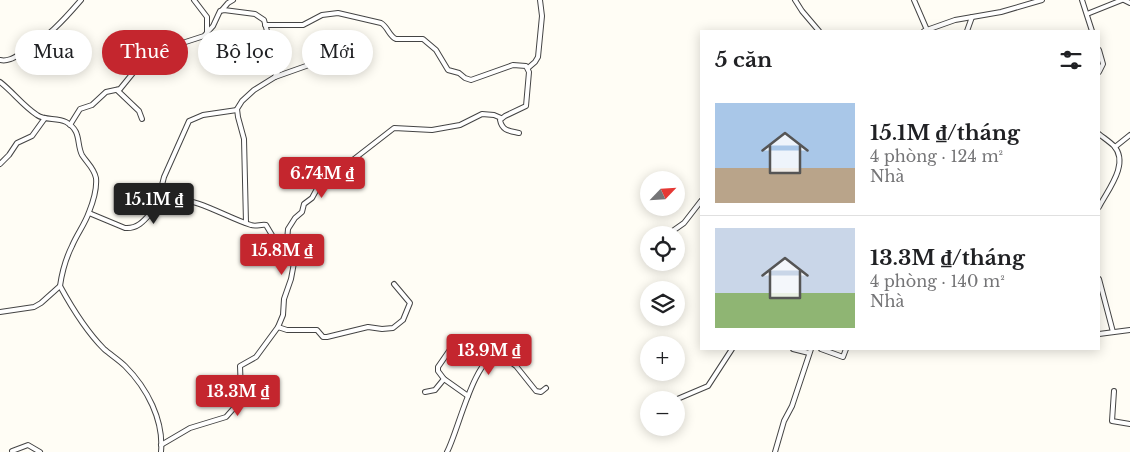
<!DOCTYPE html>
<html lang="vi">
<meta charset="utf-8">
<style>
body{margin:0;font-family:"Libre Baskerville",serif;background:#f2f2f2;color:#202124;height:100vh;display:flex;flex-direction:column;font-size:19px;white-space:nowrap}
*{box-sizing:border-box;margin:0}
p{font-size:16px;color:#757577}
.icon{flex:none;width:28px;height:28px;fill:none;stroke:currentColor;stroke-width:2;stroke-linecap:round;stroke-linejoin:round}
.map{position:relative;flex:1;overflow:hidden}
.details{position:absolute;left:700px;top:30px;width:400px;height:320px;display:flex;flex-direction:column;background:#fff;border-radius:0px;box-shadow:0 2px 12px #0003}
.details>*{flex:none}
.top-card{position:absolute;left:15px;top:30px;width:475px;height:45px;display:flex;gap:10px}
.needle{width:32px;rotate:65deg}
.tools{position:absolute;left:640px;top:171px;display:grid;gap:10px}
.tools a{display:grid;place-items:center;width:45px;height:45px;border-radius:50%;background:#fff;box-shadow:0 2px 12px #0003;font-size:25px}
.price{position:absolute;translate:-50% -42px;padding:0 11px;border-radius:5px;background:#c4262e;color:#fff;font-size:16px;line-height:32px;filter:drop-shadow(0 1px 2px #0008)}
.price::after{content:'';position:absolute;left:50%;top:30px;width:15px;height:11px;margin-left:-8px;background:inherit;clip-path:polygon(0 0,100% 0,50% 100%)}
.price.selected{background:#222;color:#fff}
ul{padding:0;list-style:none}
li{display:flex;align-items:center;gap:15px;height:125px;padding:0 15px}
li+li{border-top:1px solid #e0e0e0}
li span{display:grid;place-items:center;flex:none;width:140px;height:100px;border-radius:0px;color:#555}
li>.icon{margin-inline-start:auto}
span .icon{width:60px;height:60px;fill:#fffc;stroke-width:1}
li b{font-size:21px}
h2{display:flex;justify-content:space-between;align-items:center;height:60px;padding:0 15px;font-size:21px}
.pill{padding:0 18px;border-radius:22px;background:#fff;box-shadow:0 2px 12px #0003;font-size:18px;line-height:45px}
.pill.selected{background:#c4262e;color:#fff}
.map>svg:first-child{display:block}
</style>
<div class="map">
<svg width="1130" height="452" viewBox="0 0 1130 452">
<rect width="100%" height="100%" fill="#fffdf5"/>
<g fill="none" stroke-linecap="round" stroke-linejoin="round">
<!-- street casing -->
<g stroke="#444" stroke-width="6">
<g id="street">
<path d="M194,0l13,17v16"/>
<path d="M795,0l7,11 17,20"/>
<path d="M914,0l13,30"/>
<path d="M1082,0l10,31"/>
<path d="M1124,0l6,3"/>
<path d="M222,10l6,-7 5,-3"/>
<path d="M1087,14l35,-14"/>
<path d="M265,25h38l19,-10 16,-2 43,10c7,4 8,13 15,16h27l13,11 12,20 11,3 6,5 6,2 42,-15 13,1 3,6 -3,34 -21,10 -5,4c2,11 10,11 19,13"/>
<path d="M924,31l31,-11 46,-8 41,-12"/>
<path d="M967,31l5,-14"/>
<path d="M1099,50l4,14 -4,8"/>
<path d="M0,60c8,2 15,-3 22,-7 24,-14 41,-32 59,-53"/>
<path d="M528,68l7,-6 3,-5 4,-41 -2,-16"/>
<path d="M275,77l48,-17"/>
<path d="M0,82c13,10 23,24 37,33 8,6 20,2 29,7 16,9 10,21 16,33 5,8 12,13 14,23 1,10 -3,24 -7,34 -4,12 -12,22 -17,34 -6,12 -10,26 -12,40 12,22 26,45 44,63 7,6 15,11 21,17 22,22 39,54 36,86"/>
<path d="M117,90l22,21 3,8"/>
<path d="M70,125l10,-16 12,-4 14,-13 14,-3 13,-16 25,-20 9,-5 37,-12 9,-10 7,-15 4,-1 31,4 9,6 14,51 -3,6 -21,13 -12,11 -5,8 1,8 6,22 2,84"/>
<path d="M1099,134c5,4 11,8 15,12 16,18 -7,45 -15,61"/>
<path d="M1115,147l15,-12"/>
<path d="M0,164l9,-9 8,-12 15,-7 13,-18"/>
<path d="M166,200l-4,-15 2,-8 25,-56 14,-6 34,-5"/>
<path d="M89,213l36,15c23,2 27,-29 48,-29 24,-1 55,19 78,26 5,2 10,-1 15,0l13,22 15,16 -3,16 -7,20 -1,16 -5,12 -22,30 -16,9 1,26 -7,16 -8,9 -36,11 -29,17"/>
<path d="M667,235l17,-12 17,-22"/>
<path d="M279,247l8,-6 1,-12 7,-11 7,-6 2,-8 8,-6 6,-11 76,-59 38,2 28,-5 22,-11 12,1 7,3"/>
<path d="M1099,279l14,53"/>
<path d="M0,312l34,-5 7,-4 19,-17"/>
<path d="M278,327l9,3h30l6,7h4l41,-10 14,2 11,-1 10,-8 7,-17 -16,-19"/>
<path d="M1099,334l31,-4"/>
<path d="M456,341l-18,26v4l6,8 24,17"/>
<path d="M793,349l16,4"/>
<path d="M821,349l22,8 3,-8"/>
<path d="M1114,391l-2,30 18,3"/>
<path d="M425,392l10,-2 9,-11"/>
<path d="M675,400l33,-14 24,-37"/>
<path d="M12,451l16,-6 12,7"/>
<path d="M447,452c11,-20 27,-95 52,-99l17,13 20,25 5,1 5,-4"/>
<path d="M775,452l9,-31 8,-15 19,-57"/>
</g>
</g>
<!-- street -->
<use href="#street" stroke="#fff" stroke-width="4"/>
</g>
</svg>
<div class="tools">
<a><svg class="needle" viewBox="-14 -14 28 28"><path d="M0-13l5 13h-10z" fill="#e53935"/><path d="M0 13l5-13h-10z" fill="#757577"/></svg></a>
<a><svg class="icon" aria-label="locate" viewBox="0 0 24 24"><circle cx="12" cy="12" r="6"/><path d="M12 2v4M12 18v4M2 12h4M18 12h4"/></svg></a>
<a><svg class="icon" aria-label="layers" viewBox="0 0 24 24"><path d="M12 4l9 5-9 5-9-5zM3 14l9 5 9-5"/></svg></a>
<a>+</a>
<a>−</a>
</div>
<b class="price" style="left:322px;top:199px">6.74M ₫</b>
<b class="price selected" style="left:154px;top:225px">15.1M ₫</b>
<b class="price" style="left:282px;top:276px">15.8M ₫</b>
<b class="price" style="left:489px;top:376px">13.9M ₫</b>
<b class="price" style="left:238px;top:417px">13.3M ₫</b>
<div class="top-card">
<a class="pill">Mua</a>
<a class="pill selected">Thuê</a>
<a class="pill">Bộ lọc</a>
<a class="pill">Mới</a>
</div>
<section class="details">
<h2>5 căn<svg class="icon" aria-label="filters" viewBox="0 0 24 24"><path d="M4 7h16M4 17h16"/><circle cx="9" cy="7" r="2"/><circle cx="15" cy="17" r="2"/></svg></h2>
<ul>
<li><span style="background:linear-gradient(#a9c7e8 65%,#b9a48a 0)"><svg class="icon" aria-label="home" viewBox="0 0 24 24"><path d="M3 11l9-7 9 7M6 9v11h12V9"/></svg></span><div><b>15.1M ₫/tháng</b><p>4 phòng · 124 m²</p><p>Nhà</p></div></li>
<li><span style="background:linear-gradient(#c9d6e8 65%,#8fb573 0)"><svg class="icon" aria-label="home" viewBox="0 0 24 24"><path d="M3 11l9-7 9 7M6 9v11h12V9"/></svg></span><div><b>13.3M ₫/tháng</b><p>4 phòng · 140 m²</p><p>Nhà</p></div></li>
</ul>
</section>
</div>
